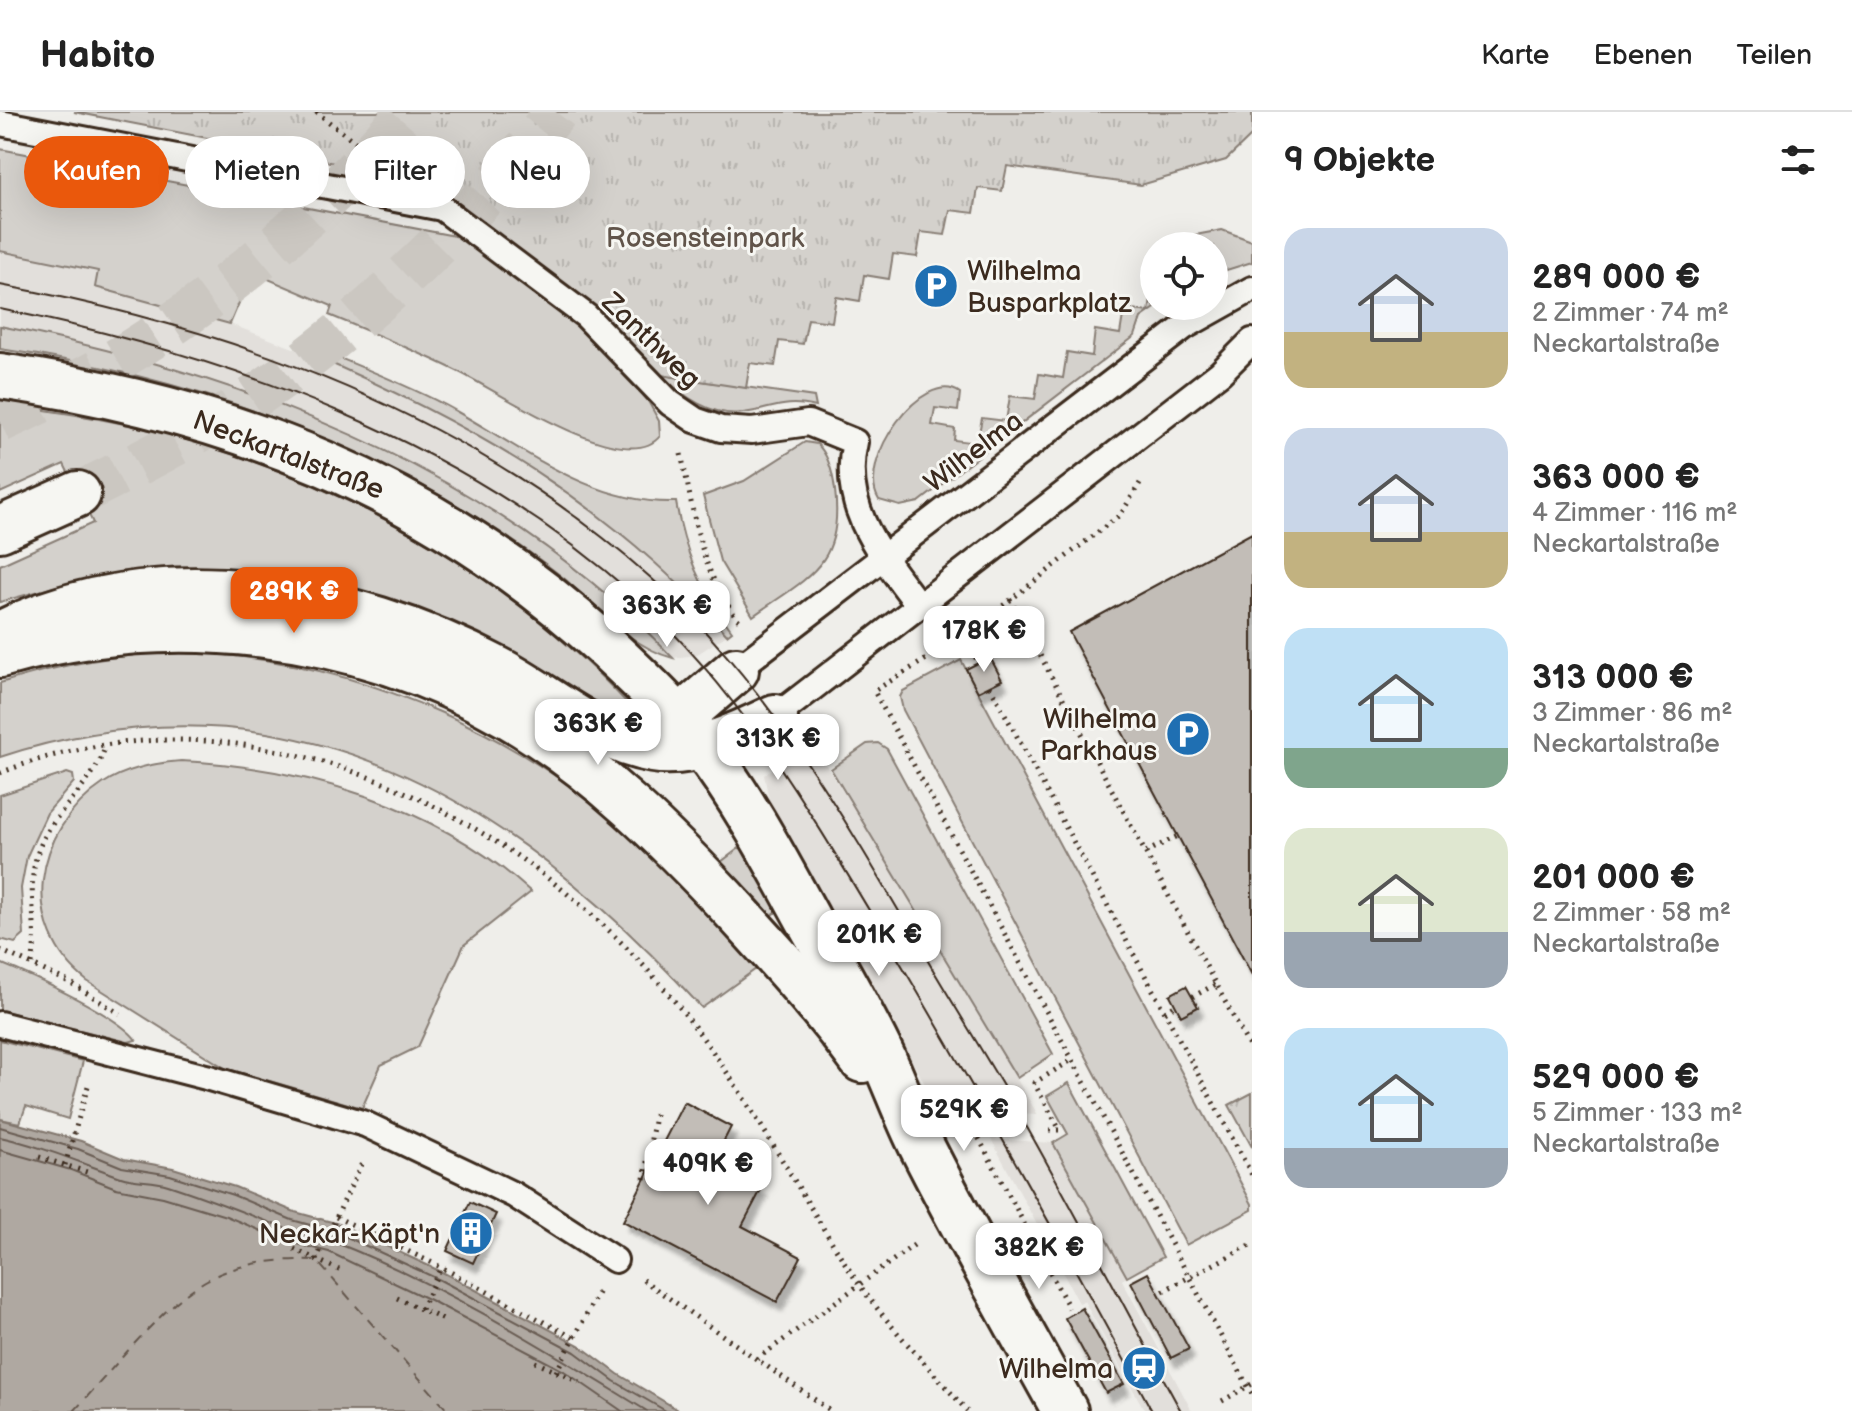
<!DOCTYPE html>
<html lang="de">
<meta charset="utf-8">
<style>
body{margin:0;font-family:"Balsamiq Sans",sans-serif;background:#f2f2f2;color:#222;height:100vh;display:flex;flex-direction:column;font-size:30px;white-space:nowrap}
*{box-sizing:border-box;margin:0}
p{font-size:26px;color:#767676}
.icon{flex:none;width:44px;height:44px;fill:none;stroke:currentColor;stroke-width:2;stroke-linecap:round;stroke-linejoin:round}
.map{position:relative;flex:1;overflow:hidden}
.panel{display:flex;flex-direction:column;background:#fff;width:600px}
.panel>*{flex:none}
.top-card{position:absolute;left:24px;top:24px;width:760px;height:72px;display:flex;gap:16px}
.controls{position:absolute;left:1140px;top:120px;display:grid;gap:16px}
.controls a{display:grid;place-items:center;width:88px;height:88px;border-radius:50%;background:#fff;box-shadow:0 8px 32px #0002;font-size:40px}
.price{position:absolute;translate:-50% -68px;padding:0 18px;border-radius:16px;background:#fff;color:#222;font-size:26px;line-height:52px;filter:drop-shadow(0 2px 4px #0008)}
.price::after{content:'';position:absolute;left:50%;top:48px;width:24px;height:18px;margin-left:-12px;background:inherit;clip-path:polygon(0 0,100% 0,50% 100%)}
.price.on{background:#ea580c;color:#fff}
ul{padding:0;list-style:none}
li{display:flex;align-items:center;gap:24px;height:200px;padding:0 32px}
li span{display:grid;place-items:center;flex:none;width:224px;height:160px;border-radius:24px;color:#555}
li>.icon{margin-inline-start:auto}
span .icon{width:96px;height:96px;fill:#fffc;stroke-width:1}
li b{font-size:34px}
h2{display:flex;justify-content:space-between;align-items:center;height:96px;padding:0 32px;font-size:34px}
.pill{padding:0 28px;border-radius:36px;background:#fff;box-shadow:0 8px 32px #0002;font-size:28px;line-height:72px}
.pill.on{background:#ea580c;color:#fff}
header{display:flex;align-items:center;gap:48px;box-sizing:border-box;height:112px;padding:0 40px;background:#fff;border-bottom:2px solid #e0e0e0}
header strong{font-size:38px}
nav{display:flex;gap:44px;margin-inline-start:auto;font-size:28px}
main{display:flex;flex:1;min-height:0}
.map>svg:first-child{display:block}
</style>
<header>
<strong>Habito</strong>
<nav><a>Karte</a><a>Ebenen</a><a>Teilen</a></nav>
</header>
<main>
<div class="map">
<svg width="1252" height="1299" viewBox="0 0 1252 1299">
<defs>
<pattern id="park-tufts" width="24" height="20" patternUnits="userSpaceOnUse" patternTransform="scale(2)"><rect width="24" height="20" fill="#d4d1cc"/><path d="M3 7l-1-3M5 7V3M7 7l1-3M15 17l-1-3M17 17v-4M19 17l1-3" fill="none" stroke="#b7b4af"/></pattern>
<filter id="shadow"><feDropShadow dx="5" dy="9" stdDeviation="2" flood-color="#0004"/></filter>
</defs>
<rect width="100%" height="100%" fill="#efeeea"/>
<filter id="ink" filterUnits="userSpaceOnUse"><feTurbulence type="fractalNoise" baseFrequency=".0125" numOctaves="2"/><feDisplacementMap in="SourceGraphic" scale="16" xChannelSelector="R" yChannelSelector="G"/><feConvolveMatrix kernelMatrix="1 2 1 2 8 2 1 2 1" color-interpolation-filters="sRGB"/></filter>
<g filter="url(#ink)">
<!-- built -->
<g fill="#e2dfdb">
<path d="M0,139l99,20 -4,16 135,37 82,31 128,58 99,59 86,62 41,35 61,66 -31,20 -23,3 -85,-80 -48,-35 -129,-79 -57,-29 -92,-37 -124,-40 -138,-32z"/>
<path d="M812,631l88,138 138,234 -61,-3 -28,15 -178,-318 -7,-34z"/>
<path d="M991,1027l62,4 74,134 -5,3 70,131h-47l-61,-110 -5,2z"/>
</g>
<!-- green -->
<g fill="#d4d1cc" stroke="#887e75" stroke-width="2">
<path d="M0,37l460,88 118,89 37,35 33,40 11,20 1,15c-34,43 -164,-46 -201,-64 -42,-21 -86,-39 -130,-57l3,-9 -80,-34 -22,52 -135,-37 3,-16 -98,-20z"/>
<path d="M1222,118l30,11v21l-38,12v-28h-39l15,-10z"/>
<path d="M1154,168v26h4l-17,12 -6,18 -216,166 -19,4 -21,-6c-24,-39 45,-134 81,-107l-2,18 -23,-3 -3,17 23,4 -1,11 23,3 5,-25 24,3 4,-25 25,3 4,-25 24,4 4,-26 25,4 3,-26 25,4 4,-25 25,3z"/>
<path d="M0,214c247,49 496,145 673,332 -41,-10 -76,-51 -107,-78 -22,-18 -45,-34 -69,-50 -151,-98 -319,-155 -497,-181z"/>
<path d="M315,236c44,18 88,35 130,57 73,39 144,100 231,97 8,49 25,89 56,129l-5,4c-118,-132 -254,-211 -415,-280z"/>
<path d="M661,263l153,22 2,10c-32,-8 -43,2 -73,6 -31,4 -61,-17 -82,-38z"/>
<path d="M0,291c58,9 117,17 173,33 172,47 333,137 455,268l-17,18 -477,-146 -62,6 -72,20v-37l93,-42 -29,-59 -64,29z"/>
<path d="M805,330l12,2c12,11 16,30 18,46 9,75 -27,87 -82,126l-33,-55 -17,-65 41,-15z"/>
<path d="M180,540c182,6 354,85 484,213 33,33 64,68 96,101l-58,42c-190,-210 -413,-346 -702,-251v-74c60,-19 118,-29 180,-31z"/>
<path d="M961,548l291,544v6l-66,35 -283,-535 -3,-13 3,-6z"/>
<path d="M878,631l9,6 166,305 -36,24 -186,-309 36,-25z"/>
<path d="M181,649c124,6 256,45 350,131l-67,53 -46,102 -37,18 -19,43 -137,-40 -138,-87c-69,-54 -54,-151 17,-198 23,-15 50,-20 77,-22z"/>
<path d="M67,661l6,2 1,7 -27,31 -20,43 -6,32 3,47 -9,8 -15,-4v-144z"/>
<path d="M742,734l37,64 -9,6 -49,-54z"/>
<path d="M0,851c30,12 118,52 136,77l-8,2 -128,-32z"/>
<path d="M0,928l83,21 -15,58 -42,-13 -6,17 -20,-4z"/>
<path d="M1069,971l94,174 -36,20 -74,-134 15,-9 -21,-38z"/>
</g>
<!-- park -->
<g fill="url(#park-tufts)" stroke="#887e75" stroke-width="2">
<path d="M74,0h1178v23l-26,25 -85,25 -134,-19 -5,25 -24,-3 -4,25 -24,-3 -5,25 -24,-3 -4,25 -24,-3 -4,25 -25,-4 -4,26 -24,-4 -4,25 -24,-3 -5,25 -24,-3 -4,25 -25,-3 -4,25 -85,-13 -67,-69 -149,-113 -64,-21z"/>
<path d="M1252,981v54l-23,-42z"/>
</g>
<!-- water -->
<path fill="#afa8a1" stroke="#81766d" stroke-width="2" d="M0,1007l81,22 43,18 49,9 62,19 60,25 44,12 105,49 135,72 39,29 62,37h-680z"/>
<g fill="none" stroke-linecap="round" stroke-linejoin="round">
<!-- shore -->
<g stroke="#695c52" stroke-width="2">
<path d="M0,1015l78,22 44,18 48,8 63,20 59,25 44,12 104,48 135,72 39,29 52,30"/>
<path d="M0,1025c42,9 80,26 121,40 15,5 32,3 47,8 41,13 79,29 119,44 16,5 32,7 47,13 110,43 213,108 313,169"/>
<path d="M0,1038l71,20 45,18 47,9 63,19 59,25 44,11 101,48 134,71 58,40"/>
</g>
<!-- ferry -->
<path stroke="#64564c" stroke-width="2" stroke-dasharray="10 8" stroke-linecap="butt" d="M74,1299c37,-39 88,-106 133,-131 33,-18 72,-21 109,-20l132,151"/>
</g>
<!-- building -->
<g fill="#c2bdb7" stroke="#3b2a1e" stroke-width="2" filter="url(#shadow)">
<path d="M1252,421v442l-183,-343z"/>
<path d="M990,545l12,23 -24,12 -12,-23z"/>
<path d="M1186,874l12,21 -17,9 -11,-21z"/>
<path d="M684,990l47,25 -18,35 49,26 -20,38 59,31 -24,45 -154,-81z"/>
<path d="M470,1090l26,12 -23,49 -26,-12z"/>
<path d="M1148,1161l41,76 -18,9 -40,-76z"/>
<path d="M1082,1196l42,76 -18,9 -41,-75z"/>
</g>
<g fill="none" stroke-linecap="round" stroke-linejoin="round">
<!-- primary-tunnel -->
<g stroke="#cbc7c1" stroke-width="44" stroke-dasharray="44 22" stroke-linecap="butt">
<path d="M0,309c158,-71 296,-178 408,-309"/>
<path d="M78,382c63,-31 124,-62 182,-101 111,-76 213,-175 296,-281"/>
</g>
<!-- lane casing -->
<g stroke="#3b2a1e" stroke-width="30">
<g id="lane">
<path d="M0,11l442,85 144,108 84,87 25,17 26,9 31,2 56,-8 47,19c-16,67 28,115 64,164"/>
<path d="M736,558l448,-343 68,-38"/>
<path d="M775,605l445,-344 32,-32"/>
<path d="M0,912l206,53 159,47 149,71 101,65"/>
</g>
</g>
<!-- secondary casing -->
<g stroke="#3b2a1e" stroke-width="50">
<g id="secondary">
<path d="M0,264c230,33 430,110 603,268 35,33 70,65 99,102 42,54 74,115 107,175 26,46 53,92 75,139 13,29 24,59 38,87 45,89 95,177 143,264"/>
<path d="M0,522c154,-78 350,-43 497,35 50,26 99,71 156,81 39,7 87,-16 122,-33"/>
<path d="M0,543c169,-48 356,-27 509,61 87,51 160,124 228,197 43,47 87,95 125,147"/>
<path d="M660,629l19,-22 57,-49"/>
</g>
</g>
<!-- primary casing -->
<g stroke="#3b2a1e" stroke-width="50">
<path id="primary" d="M0,417l78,-35"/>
</g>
<!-- path -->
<g stroke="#3b2a1e" stroke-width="5" stroke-dasharray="2 6" stroke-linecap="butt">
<path d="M316,0l55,42"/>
<path d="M681,342c15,63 16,115 60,169"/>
<path d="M1140,371l-19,31 -157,122 -90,55 378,703"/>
<path d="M1010,487l242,453"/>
<path d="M964,524l14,26"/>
<path d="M990,574l262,489"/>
<path d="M0,661c249,-99 523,38 680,235 67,84 117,182 176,272 32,46 74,88 111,131"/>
<path d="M1146,740l32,-16"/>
<path d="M0,838l71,33 49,31"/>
<path d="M32,852c8,-39 -8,-76 7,-115 15,-40 54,-62 66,-102"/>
<path d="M1192,885l24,-13"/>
<path d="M1165,900l11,-7"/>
<path d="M985,1016l-9,5 93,175"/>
<path d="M1049,1018h11l-26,-47 38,-23"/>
<path d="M39,1045l48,15"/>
<path d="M65,1053l23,-79"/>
<path d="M644,1067l12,-69"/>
<path d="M336,1105l105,50 133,71"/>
<path d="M294,1137l45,21"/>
<path d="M316,1148l46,-97"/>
<path d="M643,1168l188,131"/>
<path d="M1163,1179l89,-47"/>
<path d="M397,1186l47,22"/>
<path d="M421,1197l20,-42"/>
<path d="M757,1247l161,-117"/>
<path d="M535,1250l44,20"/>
<path d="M556,1260l43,-81"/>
<path d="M1222,1289l30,-17"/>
</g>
<!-- lane -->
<use href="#lane" stroke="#f6f6f2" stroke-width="24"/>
<!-- secondary -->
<use href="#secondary" stroke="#f6f6f2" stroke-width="44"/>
<!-- primary -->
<use href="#primary" stroke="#f6f6f2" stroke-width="44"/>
<!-- tram -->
<g stroke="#3b2a1e" stroke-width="2">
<path d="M0,173c236,43 470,131 651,293 120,107 201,253 281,390 32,54 66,108 97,163 52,92 101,187 152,280"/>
<path d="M0,197c230,47 458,129 636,288 107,96 179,223 252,345 92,154 179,311 264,469"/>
</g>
</g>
</g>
<!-- icons -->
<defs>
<g id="parking-disc" transform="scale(2.3)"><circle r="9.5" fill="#1f6fb2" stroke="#f6f6f2"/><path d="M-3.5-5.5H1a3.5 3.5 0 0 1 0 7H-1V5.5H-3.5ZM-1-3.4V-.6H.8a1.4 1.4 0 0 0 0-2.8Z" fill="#fff"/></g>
<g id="building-disc" transform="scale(2.3)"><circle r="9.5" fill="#1f6fb2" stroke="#f6f6f2"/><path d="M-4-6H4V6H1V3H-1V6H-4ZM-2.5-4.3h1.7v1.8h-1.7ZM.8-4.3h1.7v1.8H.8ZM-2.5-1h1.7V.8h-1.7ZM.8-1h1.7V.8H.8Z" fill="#fff"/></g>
<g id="station-disc" transform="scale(2.3)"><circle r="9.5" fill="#1f6fb2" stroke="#f6f6f2"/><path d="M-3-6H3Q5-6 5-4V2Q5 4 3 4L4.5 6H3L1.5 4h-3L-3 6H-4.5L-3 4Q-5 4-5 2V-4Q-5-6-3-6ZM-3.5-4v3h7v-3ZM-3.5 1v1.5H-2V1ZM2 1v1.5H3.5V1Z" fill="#fff"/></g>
</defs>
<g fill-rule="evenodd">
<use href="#parking-disc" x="936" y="174"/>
<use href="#parking-disc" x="1188" y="622"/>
<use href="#building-disc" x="471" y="1121"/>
<use href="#station-disc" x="1144" y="1256"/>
</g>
<g text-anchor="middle" stroke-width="6" stroke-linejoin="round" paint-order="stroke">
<!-- park labels -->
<g font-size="28" fill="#61544a" stroke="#f6f6f2">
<text x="705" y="135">Rosensteinpark</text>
</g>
<!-- poi labels -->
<g font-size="28" fill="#3b2a1e" stroke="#f6f6f2" text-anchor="end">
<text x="967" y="168" text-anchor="start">Wilhelma<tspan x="967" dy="32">Busparkplatz</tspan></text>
<text x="1157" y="616">Wilhelma<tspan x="1157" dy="32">Parkhaus</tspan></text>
<text x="440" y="1131">Neckar-Käpt'n</text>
<text x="1113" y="1266">Wilhelma</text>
</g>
<!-- street labels -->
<g font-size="28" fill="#3b2a1e" stroke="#f6f6f2">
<text transform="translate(652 228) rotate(44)" y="10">Zanthweg</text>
<text transform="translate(973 339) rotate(-37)" y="10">Wilhelma</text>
<text transform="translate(289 342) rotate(21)" y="10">Neckartalstraße</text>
</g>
</g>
</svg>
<div class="controls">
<a><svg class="icon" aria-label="locate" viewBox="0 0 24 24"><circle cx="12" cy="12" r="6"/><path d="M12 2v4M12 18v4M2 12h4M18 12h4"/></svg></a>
</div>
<b class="price on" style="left:294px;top:523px">289K €</b>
<b class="price" style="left:667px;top:537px">363K €</b>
<b class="price" style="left:984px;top:562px">178K €</b>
<b class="price" style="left:598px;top:655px">363K €</b>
<b class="price" style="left:778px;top:670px">313K €</b>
<b class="price" style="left:879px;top:866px">201K €</b>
<b class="price" style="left:964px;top:1041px">529K €</b>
<b class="price" style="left:708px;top:1095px">409K €</b>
<b class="price" style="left:1039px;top:1179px">382K €</b>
<div class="top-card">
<a class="pill on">Kaufen</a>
<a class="pill">Mieten</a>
<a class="pill">Filter</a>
<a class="pill">Neu</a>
</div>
</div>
<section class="panel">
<h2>9 Objekte<svg class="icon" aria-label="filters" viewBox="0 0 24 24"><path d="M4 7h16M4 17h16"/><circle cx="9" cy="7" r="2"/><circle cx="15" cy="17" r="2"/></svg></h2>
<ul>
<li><span style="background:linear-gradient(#c9d6e8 65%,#c2b280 0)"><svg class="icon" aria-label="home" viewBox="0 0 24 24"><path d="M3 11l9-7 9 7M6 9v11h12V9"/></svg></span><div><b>289 000 €</b><p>2 Zimmer · 74 m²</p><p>Neckartalstraße</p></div></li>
<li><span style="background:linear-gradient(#c9d6e8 65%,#c2b280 0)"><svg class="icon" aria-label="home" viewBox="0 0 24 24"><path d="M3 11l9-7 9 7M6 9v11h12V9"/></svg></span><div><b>363 000 €</b><p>4 Zimmer · 116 m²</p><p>Neckartalstraße</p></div></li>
<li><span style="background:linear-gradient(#bfe0f5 75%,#7fa58c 0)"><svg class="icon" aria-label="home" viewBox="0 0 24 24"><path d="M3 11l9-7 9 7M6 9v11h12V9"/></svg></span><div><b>313 000 €</b><p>3 Zimmer · 86 m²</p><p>Neckartalstraße</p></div></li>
<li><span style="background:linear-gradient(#dfe7d0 65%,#9aa5b1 0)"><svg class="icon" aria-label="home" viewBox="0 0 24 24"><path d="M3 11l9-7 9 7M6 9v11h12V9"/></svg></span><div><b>201 000 €</b><p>2 Zimmer · 58 m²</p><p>Neckartalstraße</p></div></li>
<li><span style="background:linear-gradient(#bfe0f5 75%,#9aa5b1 0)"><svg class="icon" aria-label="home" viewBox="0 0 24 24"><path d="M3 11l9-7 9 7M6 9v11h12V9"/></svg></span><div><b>529 000 €</b><p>5 Zimmer · 133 m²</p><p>Neckartalstraße</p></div></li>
</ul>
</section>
</main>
